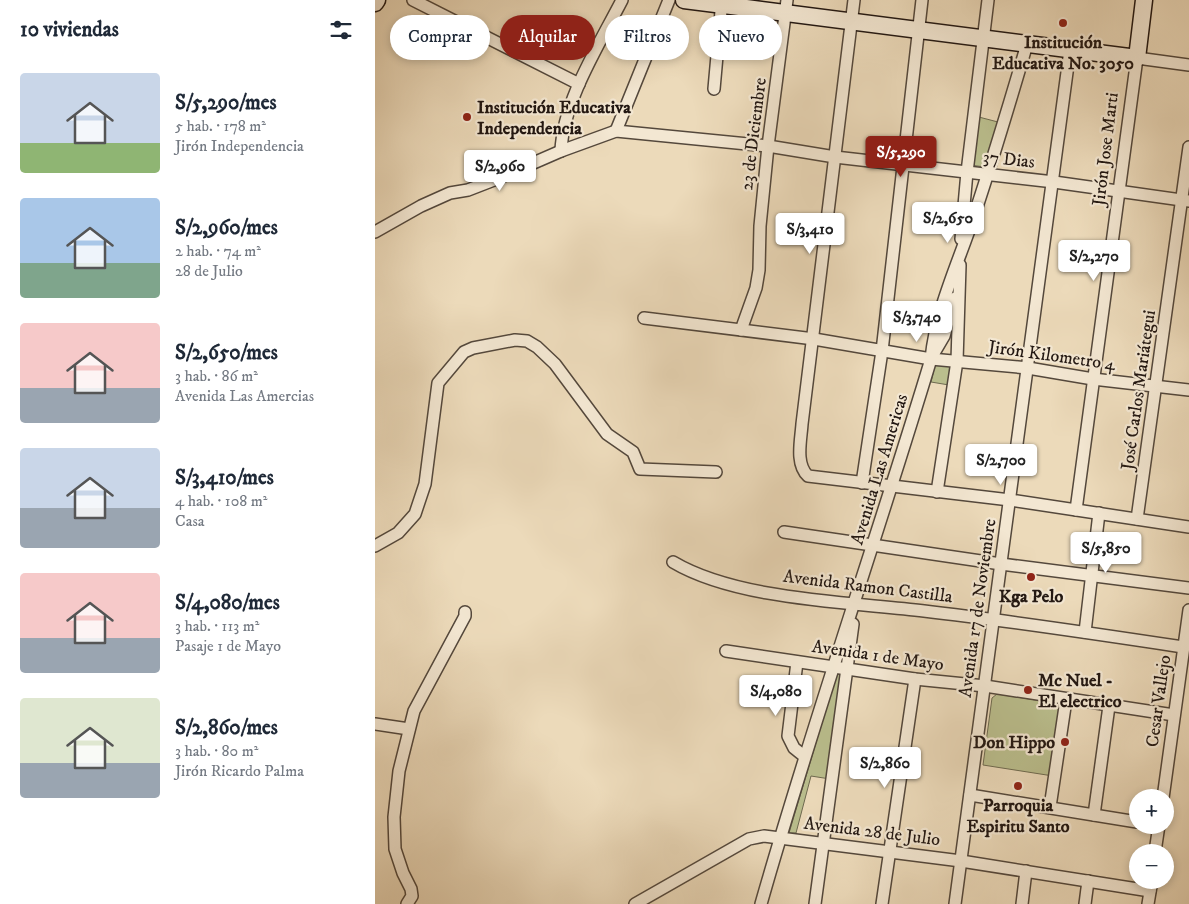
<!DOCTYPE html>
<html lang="es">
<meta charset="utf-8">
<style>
body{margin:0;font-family:"IM FELL DW Pica",serif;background:#f6f6f7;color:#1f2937;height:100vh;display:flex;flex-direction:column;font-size:19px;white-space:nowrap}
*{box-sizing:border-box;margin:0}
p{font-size:16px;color:#747a83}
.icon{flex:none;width:28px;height:28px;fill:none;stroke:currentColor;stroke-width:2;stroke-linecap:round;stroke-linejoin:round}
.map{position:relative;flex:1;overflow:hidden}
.panel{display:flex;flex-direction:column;background:#fff;width:375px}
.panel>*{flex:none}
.hud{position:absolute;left:15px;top:15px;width:475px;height:45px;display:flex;gap:10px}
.buttons{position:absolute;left:754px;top:789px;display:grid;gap:10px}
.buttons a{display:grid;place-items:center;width:45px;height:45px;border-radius:50%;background:#fff;box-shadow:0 2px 8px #0003;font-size:25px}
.price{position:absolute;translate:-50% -42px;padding:0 11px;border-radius:5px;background:#fff;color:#222;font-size:16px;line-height:32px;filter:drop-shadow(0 1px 2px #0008)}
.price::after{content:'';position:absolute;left:50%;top:30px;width:15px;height:11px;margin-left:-8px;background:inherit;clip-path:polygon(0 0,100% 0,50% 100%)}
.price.active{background:#8f2418;color:#fff}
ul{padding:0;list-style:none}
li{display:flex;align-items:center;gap:15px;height:125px;padding:0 20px}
li span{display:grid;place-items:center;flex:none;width:140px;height:100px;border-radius:5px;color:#555}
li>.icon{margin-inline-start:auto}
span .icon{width:60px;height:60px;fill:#fffc;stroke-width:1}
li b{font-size:21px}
h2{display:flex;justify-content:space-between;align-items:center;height:60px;padding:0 20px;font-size:21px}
.pill{padding:0 18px;border-radius:22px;background:#fff;box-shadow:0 2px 8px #0003;font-size:18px;line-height:45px}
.pill.active{background:#8f2418;color:#fff}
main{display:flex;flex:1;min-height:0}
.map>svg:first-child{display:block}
</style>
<main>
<section class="panel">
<h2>10 viviendas<svg class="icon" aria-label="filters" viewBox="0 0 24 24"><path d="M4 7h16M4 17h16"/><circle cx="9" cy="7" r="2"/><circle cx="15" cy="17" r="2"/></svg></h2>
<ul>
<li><span style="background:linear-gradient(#c9d6e8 70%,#8fb573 0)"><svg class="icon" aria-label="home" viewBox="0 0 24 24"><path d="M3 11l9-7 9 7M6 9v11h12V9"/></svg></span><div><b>S/5,290/mes</b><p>5 hab. · 178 m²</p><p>Jirón Independencia</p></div></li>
<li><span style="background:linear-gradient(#a9c7e8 65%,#7fa58c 0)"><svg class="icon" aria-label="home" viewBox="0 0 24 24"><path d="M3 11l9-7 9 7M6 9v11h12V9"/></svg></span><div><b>S/2,960/mes</b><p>2 hab. · 74 m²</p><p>28 de Julio</p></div></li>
<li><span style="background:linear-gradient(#f6c9c9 65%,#9aa5b1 0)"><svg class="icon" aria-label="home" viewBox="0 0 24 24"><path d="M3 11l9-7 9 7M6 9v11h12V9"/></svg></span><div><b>S/2,650/mes</b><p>3 hab. · 86 m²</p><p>Avenida Las Amercias</p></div></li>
<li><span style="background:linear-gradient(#c9d6e8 60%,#9aa5b1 0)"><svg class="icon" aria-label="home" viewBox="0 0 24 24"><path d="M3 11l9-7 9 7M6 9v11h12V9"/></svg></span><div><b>S/3,410/mes</b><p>4 hab. · 108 m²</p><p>Casa</p></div></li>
<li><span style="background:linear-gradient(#f6c9c9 65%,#9aa5b1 0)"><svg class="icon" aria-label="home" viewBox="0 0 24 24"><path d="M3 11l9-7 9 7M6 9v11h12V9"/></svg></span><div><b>S/4,080/mes</b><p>3 hab. · 113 m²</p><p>Pasaje 1 de Mayo</p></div></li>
<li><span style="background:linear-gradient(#dfe7d0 65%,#9aa5b1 0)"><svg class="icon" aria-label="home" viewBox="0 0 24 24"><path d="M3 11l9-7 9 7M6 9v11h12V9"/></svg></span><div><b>S/2,860/mes</b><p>3 hab. · 80 m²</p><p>Jirón Ricardo Palma</p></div></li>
</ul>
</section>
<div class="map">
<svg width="814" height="904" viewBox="0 0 814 904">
<rect width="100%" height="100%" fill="#ecdaba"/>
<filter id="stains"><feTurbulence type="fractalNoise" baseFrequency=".004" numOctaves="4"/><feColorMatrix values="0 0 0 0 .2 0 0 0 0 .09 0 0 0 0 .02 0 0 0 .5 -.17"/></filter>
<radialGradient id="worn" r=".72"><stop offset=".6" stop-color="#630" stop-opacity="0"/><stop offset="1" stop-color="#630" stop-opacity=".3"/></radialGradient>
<!-- green -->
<g fill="#babe8d" stroke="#6e6a50">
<path d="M600,116l23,6 -13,45 -15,-2z"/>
<path d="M561,361l15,2 -2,22 -18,-3z"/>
<path d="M463,669l7,1 -15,109 -19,-3 -15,57h-7z"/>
<path d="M622,694l58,9 7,9 -9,64 -70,-11 9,-67z"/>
</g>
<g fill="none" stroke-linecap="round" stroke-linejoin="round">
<!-- street casing -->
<g stroke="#54483c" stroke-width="14">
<g id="street">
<path d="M38,0l166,84"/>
<path d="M479,0l-52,424c-1,16 -7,40 6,52l202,24 179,27"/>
<path d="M339,89l8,-89"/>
<path d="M241,131l53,-131"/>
<path d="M186,151c2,-50 38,-106 61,-151"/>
<path d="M0,232l46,-26 29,-13 18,-3 31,-12 62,-27 55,-20 152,15 67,11 219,25 135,19"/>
<path d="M586,239l6,-67 21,-172"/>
<path d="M269,318l170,21 117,20 97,9 65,11 96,11"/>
<path d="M366,330l15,-42 3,-18 1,-44 8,-80 19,-146"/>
<path d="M559,353l10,-17 11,-38"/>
<path d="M487,483l20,-132 40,-351"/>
<path d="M562,492l20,-131 3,-96"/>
<path d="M701,510l61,-452 52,7"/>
<path d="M762,519l52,-372"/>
<path d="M409,532l217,32 188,24"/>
<path d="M0,546l23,-13 17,-19 10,-30 13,-101 26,-31 9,-4 42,-8 12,1 10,6 18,17 52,70 26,18 7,17 76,3"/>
<path d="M298,562c64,38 176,40 251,49 87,10 173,23 259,36"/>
<path d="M710,632l14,-119"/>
<path d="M351,651l189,28 70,7 189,29"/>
<path d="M422,662l-9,74 6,12 10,8"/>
<path d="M0,724l34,5"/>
<path d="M595,795l167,27"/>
<path d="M788,798l26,-188"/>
<path d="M675,807l16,-107"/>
<path d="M719,815l15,-109"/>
<path d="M780,852l4,-27"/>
<path d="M32,904l5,-8 -1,-7 -8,-16 -8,-24 -1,-32 5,-46 15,-60 51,-95v-4"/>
<path d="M260,904l114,-65 15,-3 197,25 189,30"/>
<path d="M386,904c52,-183 115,-363 170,-545 5,-50 27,-95 43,-143 19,-57 36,-114 53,-172"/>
<path d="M440,904l38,-280"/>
<path d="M507,904l33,-225"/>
<path d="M580,904l115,-854"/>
<path d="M647,904l4,-33"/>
<path d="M710,904l3,-23"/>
<path d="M773,904l4,-24"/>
</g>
</g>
<!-- secondary casing -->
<g stroke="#221712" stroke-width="19">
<g id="secondary">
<path d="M309,0l453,58 7,-58"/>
<path d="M0,3l2,-3"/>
</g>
</g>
<!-- street -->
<use href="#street" stroke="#f3e7d2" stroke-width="11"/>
<!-- secondary -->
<use href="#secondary" stroke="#f3e7d2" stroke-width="16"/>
</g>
<!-- markers -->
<g fill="#8f2418" stroke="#f3e7d2" stroke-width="2">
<circle cx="688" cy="23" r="5"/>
<circle cx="92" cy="117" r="5"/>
<circle cx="656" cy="577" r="5"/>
<circle cx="653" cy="690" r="5"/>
<circle cx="690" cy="742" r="5"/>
<circle cx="643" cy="786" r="5"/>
</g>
<g text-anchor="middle" stroke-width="4.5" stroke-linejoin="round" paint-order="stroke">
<!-- poi labels -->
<g font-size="18" font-weight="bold" fill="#221712" stroke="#f3e7d2">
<text x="688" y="48">Institución<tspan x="688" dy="21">Educativa No. 3050</tspan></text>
<text x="102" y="113" text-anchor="start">Institución Educativa<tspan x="102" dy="21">Independencia</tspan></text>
<text x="656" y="602">Kga Pelo</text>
<text x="663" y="686" text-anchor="start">Mc Nuel -<tspan x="663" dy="21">El electrico</tspan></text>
<text x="680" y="748" text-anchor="end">Don Hippo</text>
<text x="643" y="811">Parroquia<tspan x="643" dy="21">Espiritu Santo</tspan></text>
</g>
<!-- street labels -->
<g font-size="18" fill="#221712" stroke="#f3e7d2">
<text transform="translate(378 134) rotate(-83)" y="6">23 de Diciembre</text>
<text transform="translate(730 149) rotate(-83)" y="6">Jirón Jose Marti</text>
<text transform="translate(634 159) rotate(6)" y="6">37 Dias</text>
<text transform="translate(677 355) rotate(8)" y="6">Jirón Kilometro 4</text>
<text transform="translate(763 390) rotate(-82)" y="6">José Carlos Mariátegui</text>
<text transform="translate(504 469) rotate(-73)" y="6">Avenida Las Americas</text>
<text transform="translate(493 586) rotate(7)" y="6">Avenida Ramon Castilla</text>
<text transform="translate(602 608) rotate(-82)" y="6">Avenida 17 de Noviembre</text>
<text transform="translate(503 655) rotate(8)" y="6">Avenida 1 de Mayo</text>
<text transform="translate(783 701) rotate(-82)" y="6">Cesar Vallejo</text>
<text transform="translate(497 831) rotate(7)" y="6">Avenida 28 de Julio</text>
</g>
</g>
<rect width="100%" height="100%" filter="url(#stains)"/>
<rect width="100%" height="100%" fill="url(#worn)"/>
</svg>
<div class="buttons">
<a>+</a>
<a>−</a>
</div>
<b class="price active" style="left:526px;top:178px">S/5,290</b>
<b class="price" style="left:125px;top:192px">S/2,960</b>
<b class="price" style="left:573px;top:244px">S/2,650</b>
<b class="price" style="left:435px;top:255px">S/3,410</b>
<b class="price" style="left:719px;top:282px">S/2,270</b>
<b class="price" style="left:542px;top:343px">S/3,740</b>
<b class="price" style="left:626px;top:486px">S/2,700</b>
<b class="price" style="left:731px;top:574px">S/5,850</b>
<b class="price" style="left:401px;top:717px">S/4,080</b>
<b class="price" style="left:510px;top:789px">S/2,860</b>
<div class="hud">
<a class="pill">Comprar</a>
<a class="pill active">Alquilar</a>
<a class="pill">Filtros</a>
<a class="pill">Nuevo</a>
</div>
</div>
</main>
